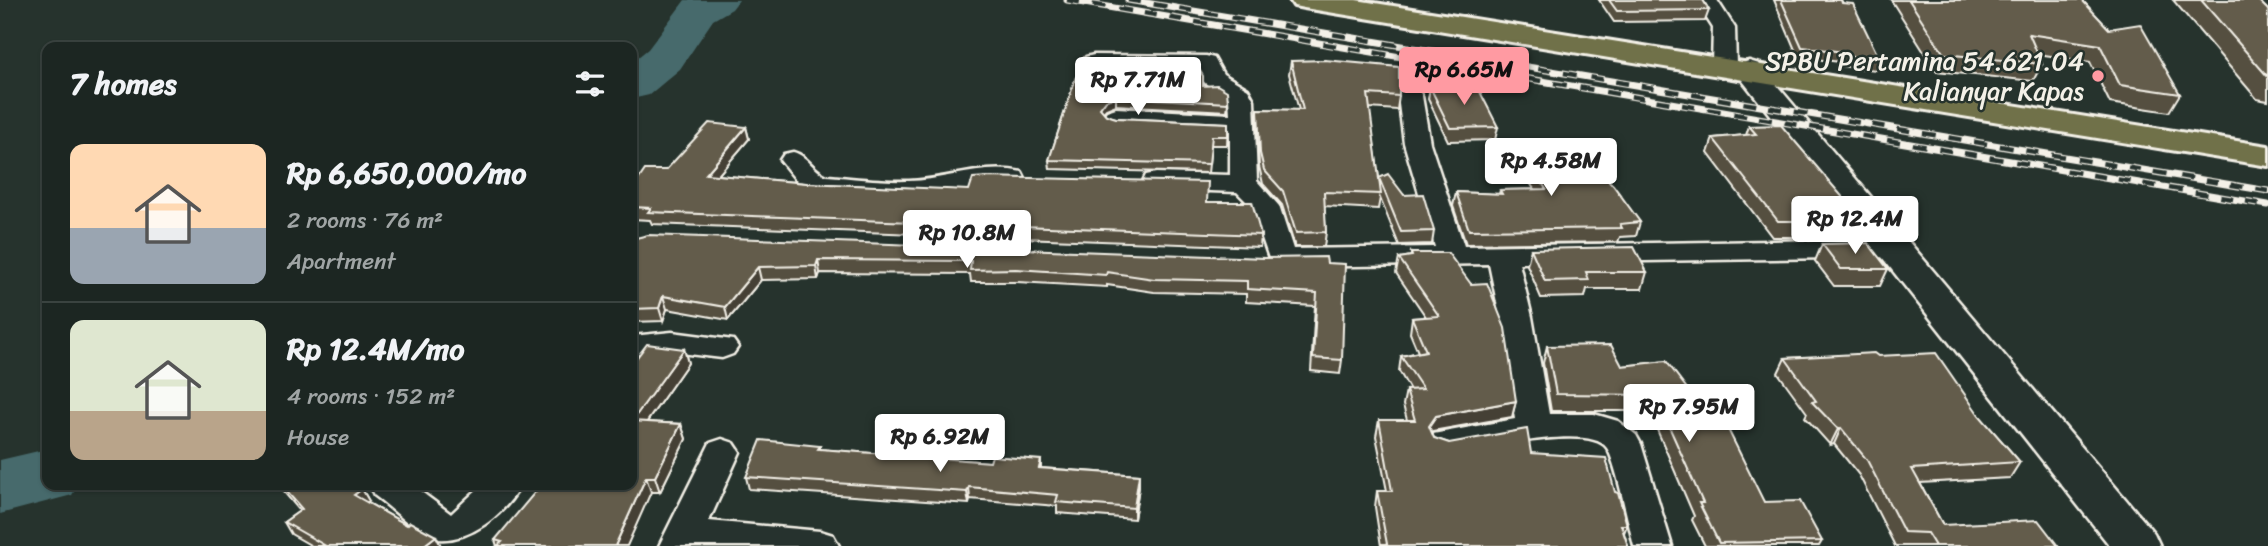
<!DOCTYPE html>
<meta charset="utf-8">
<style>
body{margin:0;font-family:Sriracha,sans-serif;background:#252e2a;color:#f1f3f6;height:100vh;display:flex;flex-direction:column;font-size:26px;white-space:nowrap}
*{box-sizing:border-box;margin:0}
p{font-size:23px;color:#a0a5a5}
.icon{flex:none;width:38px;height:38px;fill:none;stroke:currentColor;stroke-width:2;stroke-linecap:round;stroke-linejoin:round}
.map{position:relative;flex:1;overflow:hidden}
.drawer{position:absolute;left:42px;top:42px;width:595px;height:448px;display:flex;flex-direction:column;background:#1c2622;border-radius:14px;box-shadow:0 2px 5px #0004,0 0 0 2px #3a4340}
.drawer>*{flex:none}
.price{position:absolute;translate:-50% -60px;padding:0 16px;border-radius:7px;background:#fff;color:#222;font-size:23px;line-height:46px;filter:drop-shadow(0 2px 4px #0008)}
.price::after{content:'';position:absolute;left:50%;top:42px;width:21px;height:16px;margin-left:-10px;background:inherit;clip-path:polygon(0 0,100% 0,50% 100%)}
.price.current{background:#ff9aa2;color:#111}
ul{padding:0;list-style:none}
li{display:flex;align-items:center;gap:21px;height:175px;padding:0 28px}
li+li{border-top:2px solid #3a4340}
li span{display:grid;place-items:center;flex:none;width:196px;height:140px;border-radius:14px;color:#555}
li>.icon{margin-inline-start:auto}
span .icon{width:84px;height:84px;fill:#fffc;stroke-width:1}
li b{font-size:30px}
h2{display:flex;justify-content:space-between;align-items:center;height:84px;padding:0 28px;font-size:30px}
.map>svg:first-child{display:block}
</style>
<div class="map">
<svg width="2268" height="546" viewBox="0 0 2268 546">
<rect width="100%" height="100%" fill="#26332d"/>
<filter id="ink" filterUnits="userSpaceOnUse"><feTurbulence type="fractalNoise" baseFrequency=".0143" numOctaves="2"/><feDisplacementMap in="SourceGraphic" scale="14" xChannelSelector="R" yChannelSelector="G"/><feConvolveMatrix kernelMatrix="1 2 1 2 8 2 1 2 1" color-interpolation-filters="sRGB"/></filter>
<g filter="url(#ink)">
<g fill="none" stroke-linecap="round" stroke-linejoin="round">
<!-- river -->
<g fill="#476b6c" fill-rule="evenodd">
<path d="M685,0h54l-7,9 -19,11 -33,49 -31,26 -17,4v-37l16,-13z"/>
<path d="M47,449v36h31l-6,10 -72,19v-54z"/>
</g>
<!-- minor casing -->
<g stroke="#f4f1e8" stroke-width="5">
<g id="minor">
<path d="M1695,0h22l18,28 1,38 -4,5h-16l-4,-5 1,-38z"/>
<path d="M1094,55l112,1 8,2 9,16 25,15 6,11 3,81 22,25 14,43 142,-2 -31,-104 -6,-47 3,-5 9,-2 9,2 3,5 8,47 34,103 432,-7 10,3 4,6 -4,6 -10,3 -377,6 13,54 17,97h45l24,7 18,14 5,9 31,102h-38c-5,-20 -18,-84 -27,-98 -17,-26 -133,3 -162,8l-12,-4 -5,-9 5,-9 82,-15 -15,-102 -11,-53 -202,3 -16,-3 -20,-58 -14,-14 -81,-3 -10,-2 -3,-6 3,-6 10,-2 74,2v-46l-114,-5 -9,-3 -4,-5 4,-5 9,-3 114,6 -1,-16 -24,-15 -8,-13 -111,-3 -4,-5 4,-5z"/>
<path d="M793,152c15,4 20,19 34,24 27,2 55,6 82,5 37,-1 75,-18 113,-9l3,6 -3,6 -113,13 -85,-5 -24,-7 -20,-25 4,-6z"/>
<path d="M672,332l61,8 5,7 -5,7 -11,4 -50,-6 -40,4v-20z"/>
<path d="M722,439l12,4 6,9 -31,69 111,10 13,4 6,11h-180l51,-103z"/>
<path d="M369,485h43l39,29 31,-29h39c-16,28 -53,61 -90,53 -20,-10 -39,-30 -57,-43z"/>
</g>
</g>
<!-- tertiary casing -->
<g stroke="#f4f1e8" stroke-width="5">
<path id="tertiary" d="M1749,61l10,3 395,469 6,13h-50l-371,-470 -5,-6 5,-6z"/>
</g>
<!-- trunk casing -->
<g stroke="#f4f1e8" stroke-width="6">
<path id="trunk" d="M1290,0h66l912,146v20l-964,-158 -10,-2z"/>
</g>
<!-- minor -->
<use href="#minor" fill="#26332d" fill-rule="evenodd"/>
<!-- tertiary -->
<use href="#tertiary" fill="#26332d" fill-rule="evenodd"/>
<!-- trunk -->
<use href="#trunk" fill="#6f714a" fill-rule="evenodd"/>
<!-- rail casing -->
<g stroke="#f4f1e8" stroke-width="7">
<g id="rail">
<path d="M1067,0l1201,205"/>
<path d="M1128,0l1140,191"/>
</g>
</g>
<!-- rail -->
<use href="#rail" stroke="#26332d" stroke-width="4.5" stroke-dasharray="13" stroke-linecap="butt"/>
</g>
<!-- wall -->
<g fill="#554f41" stroke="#f4f1e8" stroke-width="2">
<path d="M1599,0h104l6,10 -4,11 -91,1z"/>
<path d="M1774,0h67l39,60 -4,10 -35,-4 -1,-4 -42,-5z"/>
<path d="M1891,0h191l27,29 71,65 -11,18 -59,-9 -20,-41 -52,-8 4,10 -9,17 -97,-10z"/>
<path d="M2173,0h85l10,10v91l-11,-2z"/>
<path d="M1291,61l108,35 -2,14 -28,-2 10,70 25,17 30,36 -2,13 -33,1 -19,-47 -2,11 -54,-3 2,26 -2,15h-29l-13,-42 -19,-21 -4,-18 -2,-44 1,-13 41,1 -10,-36z"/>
<path d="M1076,77l127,9 25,17 -1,8 -111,-6 -10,4 -2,3 2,3 10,3 112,5 -1,22h-16l-3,28 -158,-4 -1,-9z"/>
<path d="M1430,87l68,40 -3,13 -47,1 -20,-42z"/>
<path d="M1749,126l114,95 -7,16h-84l-64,-84 5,-15 33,-3z"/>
<path d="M746,127l3,12 -31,36 88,8 401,19 54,33 -1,12 -608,-23 -2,-4 -18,-1v-30z"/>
<path d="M1520,150l77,29 43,43 -4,14 -16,1 -2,5 -152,2 -13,-38 3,-14 43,2 1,-4 34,-1 -17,-26z"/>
<path d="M632,239l695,24 15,97 -2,14 -29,-3 4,-65 -69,-4v-8l-92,-2 -47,-7v2l-90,-5h-46l-1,-8 -150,-1 -2,6 -57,1 -33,40 -61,-11 -4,12 -31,1z"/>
<path d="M1822,244l66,25 -8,17h-46l-19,-25z"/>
<path d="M1531,249l116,23 -5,17h-55l-2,8 -44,1 -14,-33z"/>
<path d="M1411,253l105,148 -4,16 -79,14 -1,2 2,5 15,5 82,10 84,39 12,33 -3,8 4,13h-247l-6,-39 2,-16h10l-11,-55 3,-16h28l-4,-15 3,-15h4l-11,-19 2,-15 17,-4 -8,-19 2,-15 14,-1 -30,-44 3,-15 12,-2z"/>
<path d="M1547,346l75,20 44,-5 98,141 58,39 -3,5h-114l-13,-26 2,-4 -45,-105h-98l-8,-48z"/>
<path d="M684,349l4,14 -41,59 34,2 5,15 -26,53h-9l-154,54 -2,-6 137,-55v-121z"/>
<path d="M1878,356l101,59 41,47 -10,16 -90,5 23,42 115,21h-163l-36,-71 -25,-31 -4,1 -25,-28 2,-4 -29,-40 7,-15z"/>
<path d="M820,446v3l170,13 51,-2v8l98,7v12l-5,32 -77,-6v-7l-87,-7 -1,5 -220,-15 -3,-12z"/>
<path d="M278,485h76l8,4 7,12 -2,1 40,23 29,11 5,10h-129l-21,-12 -7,-12 16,-11z"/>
</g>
<!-- shaded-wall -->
<g fill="#454035" stroke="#f4f1e8" stroke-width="2">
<path d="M1116,97v8l-10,4 -6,7v-8l6,-8z"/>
<path d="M746,127l3,12 -40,47 -3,-12z"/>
<path d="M818,260l2,13 -2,6 -2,-13z"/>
<path d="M758,267l3,13 -33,40 -3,-13z"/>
<path d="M663,296l4,13 -4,12 -4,-13z"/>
<path d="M684,349l4,14 -51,73 -5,-15z"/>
<path d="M1516,401l-4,16 -79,14 -7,11 3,-16 7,-10z"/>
<path d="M681,424l5,15 -26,53 -5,-15z"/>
<path d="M1841,428l-7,16 -4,1 8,-16z"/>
<path d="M1139,475v12l-5,32v-11z"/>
<path d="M646,477l5,15 -24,54h-12z"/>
<path d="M969,487l1,12 -1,5 -2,-12z"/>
<path d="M362,489l7,12 -8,6 -7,-12z"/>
<path d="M436,536l5,10h-18z"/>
</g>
<!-- building -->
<g fill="#635c4c" stroke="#f4f1e8" stroke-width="2">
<path d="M1609,0h94l6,10 -92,1z"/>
<path d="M1781,0h60l1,3 11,1 27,56 -35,-4 -1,-4 -42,-5z"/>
<path d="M1909,0h173l27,29 31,-5 40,70 -60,-9 -20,-40 -71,-11 13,30 -98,-10z"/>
<path d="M2201,0h57l10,10v67z"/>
<path d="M1325,60l74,7v29l-31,-2 13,100 -57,-2 2,40 -30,1 -13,-42 -19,-21 -4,-17 -2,-44 45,1 -12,-49z"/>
<path d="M1103,62l93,2 7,12v10l14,-1 10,6 1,12 -112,-6 -10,3 -6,8 6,7 10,3 112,5v13h-16l-3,28 -160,-4 27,-83 21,1z"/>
<path d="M1476,84l22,43 -48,1 -20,-41z"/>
<path d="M709,123l37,4 -40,47 100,9 163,7 4,-12 14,-1 221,5 -1,20h45l9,33 -613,-23 3,-4 -19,-1v-18l13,-19h21z"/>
<path d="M1781,125l82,96h-85l-65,-83 43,-4 -7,-8z"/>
<path d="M1574,146l23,33 8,-2 8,8 27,37 -20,2 2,4 -153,2 -13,-38 46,2 -2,-4 46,-1 -26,-39z"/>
<path d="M1388,174l16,21 19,-1 11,37 -33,1 -22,-54z"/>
<path d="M648,235l617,23 61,-1 1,6 18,1 -3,96 -29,-2 4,-65 -70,-4v-8l-93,-2 -47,-7 -1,3 -90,-6 -46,1 1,-9 -153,-1 -2,6 -58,1 -33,40 -62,-11 -4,12 -27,1v-70z"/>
<path d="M1868,243l20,26h-47l-19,-25z"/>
<path d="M1634,247l13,25h-61l3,8 -44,1 -14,-32z"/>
<path d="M1411,253h37l23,31 16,-1 18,45 11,73 -80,15 -7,10 5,12 15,5 78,-14 4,24 75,5 9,34 3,1 9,32h-6l7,21h-246v-2h5l-10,-53h15l-13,-71h36l-9,-30 17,-1 -22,-33 25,-5 -14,-33 27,-2 -40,-58 13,-2z"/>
<path d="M647,344l37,5 -52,72 49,3 -26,53h-9l-31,69h-118l5,-4 -7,-2 46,-55h91v-121z"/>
<path d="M1611,345l11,21 44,-5 35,46h16l47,95 36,-1 22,40 -103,2 -20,-40h4l-48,-108 -99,-1 -9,-48z"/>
<path d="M1874,353l4,3 58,-3 43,62 41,47 -108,7 31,56 95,-5 20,26h-123l-8,-13 -23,-1 -37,-72 -26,-32 -3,1 -26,-27 4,-1 -31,-43z"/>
<path d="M761,440l59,6 -2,3 172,13 2,-6 49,4 -2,8 100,7 -5,33 -78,-6 2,-7 -89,-8 -2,5 -221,-15z"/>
<path d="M281,485h73l8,4 -8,6 53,30 3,-3 26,14 -13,10h-97l-42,-24 18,-13z"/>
</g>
</g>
<!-- markers -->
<circle fill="#ff9aa2" stroke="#26332d" stroke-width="2.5" cx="2098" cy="76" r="7"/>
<g text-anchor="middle" stroke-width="5" stroke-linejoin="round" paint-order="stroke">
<!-- poi labels -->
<g font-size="26" fill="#f4f1e8" stroke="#26332d" text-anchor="end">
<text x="2084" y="70">SPBU Pertamina 54.621.04<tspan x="2084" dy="30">Kalianyar Kapas</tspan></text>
</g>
</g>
</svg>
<b class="price current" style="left:1464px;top:107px">Rp 6.65M</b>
<b class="price" style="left:1138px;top:117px">Rp 7.71M</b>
<b class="price" style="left:1551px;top:198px">Rp 4.58M</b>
<b class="price" style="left:1855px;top:256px">Rp 12.4M</b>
<b class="price" style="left:967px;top:270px">Rp 10.8M</b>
<b class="price" style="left:1689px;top:444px">Rp 7.95M</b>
<b class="price" style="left:940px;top:474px">Rp 6.92M</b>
<section class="drawer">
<h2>7 homes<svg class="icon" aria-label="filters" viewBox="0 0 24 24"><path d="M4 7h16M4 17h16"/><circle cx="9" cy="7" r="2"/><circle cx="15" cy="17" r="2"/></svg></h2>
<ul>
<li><span style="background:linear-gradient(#ffd9b3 60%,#9aa5b1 0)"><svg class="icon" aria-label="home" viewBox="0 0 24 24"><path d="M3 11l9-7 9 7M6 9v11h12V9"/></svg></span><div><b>Rp 6,650,000/mo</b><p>2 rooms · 76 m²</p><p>Apartment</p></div></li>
<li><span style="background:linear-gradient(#dfe7d0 65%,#b9a48a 0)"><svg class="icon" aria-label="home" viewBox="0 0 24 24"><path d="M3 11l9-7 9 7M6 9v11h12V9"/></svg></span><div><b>Rp 12.4M/mo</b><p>4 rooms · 152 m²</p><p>House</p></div></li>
</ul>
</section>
</div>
